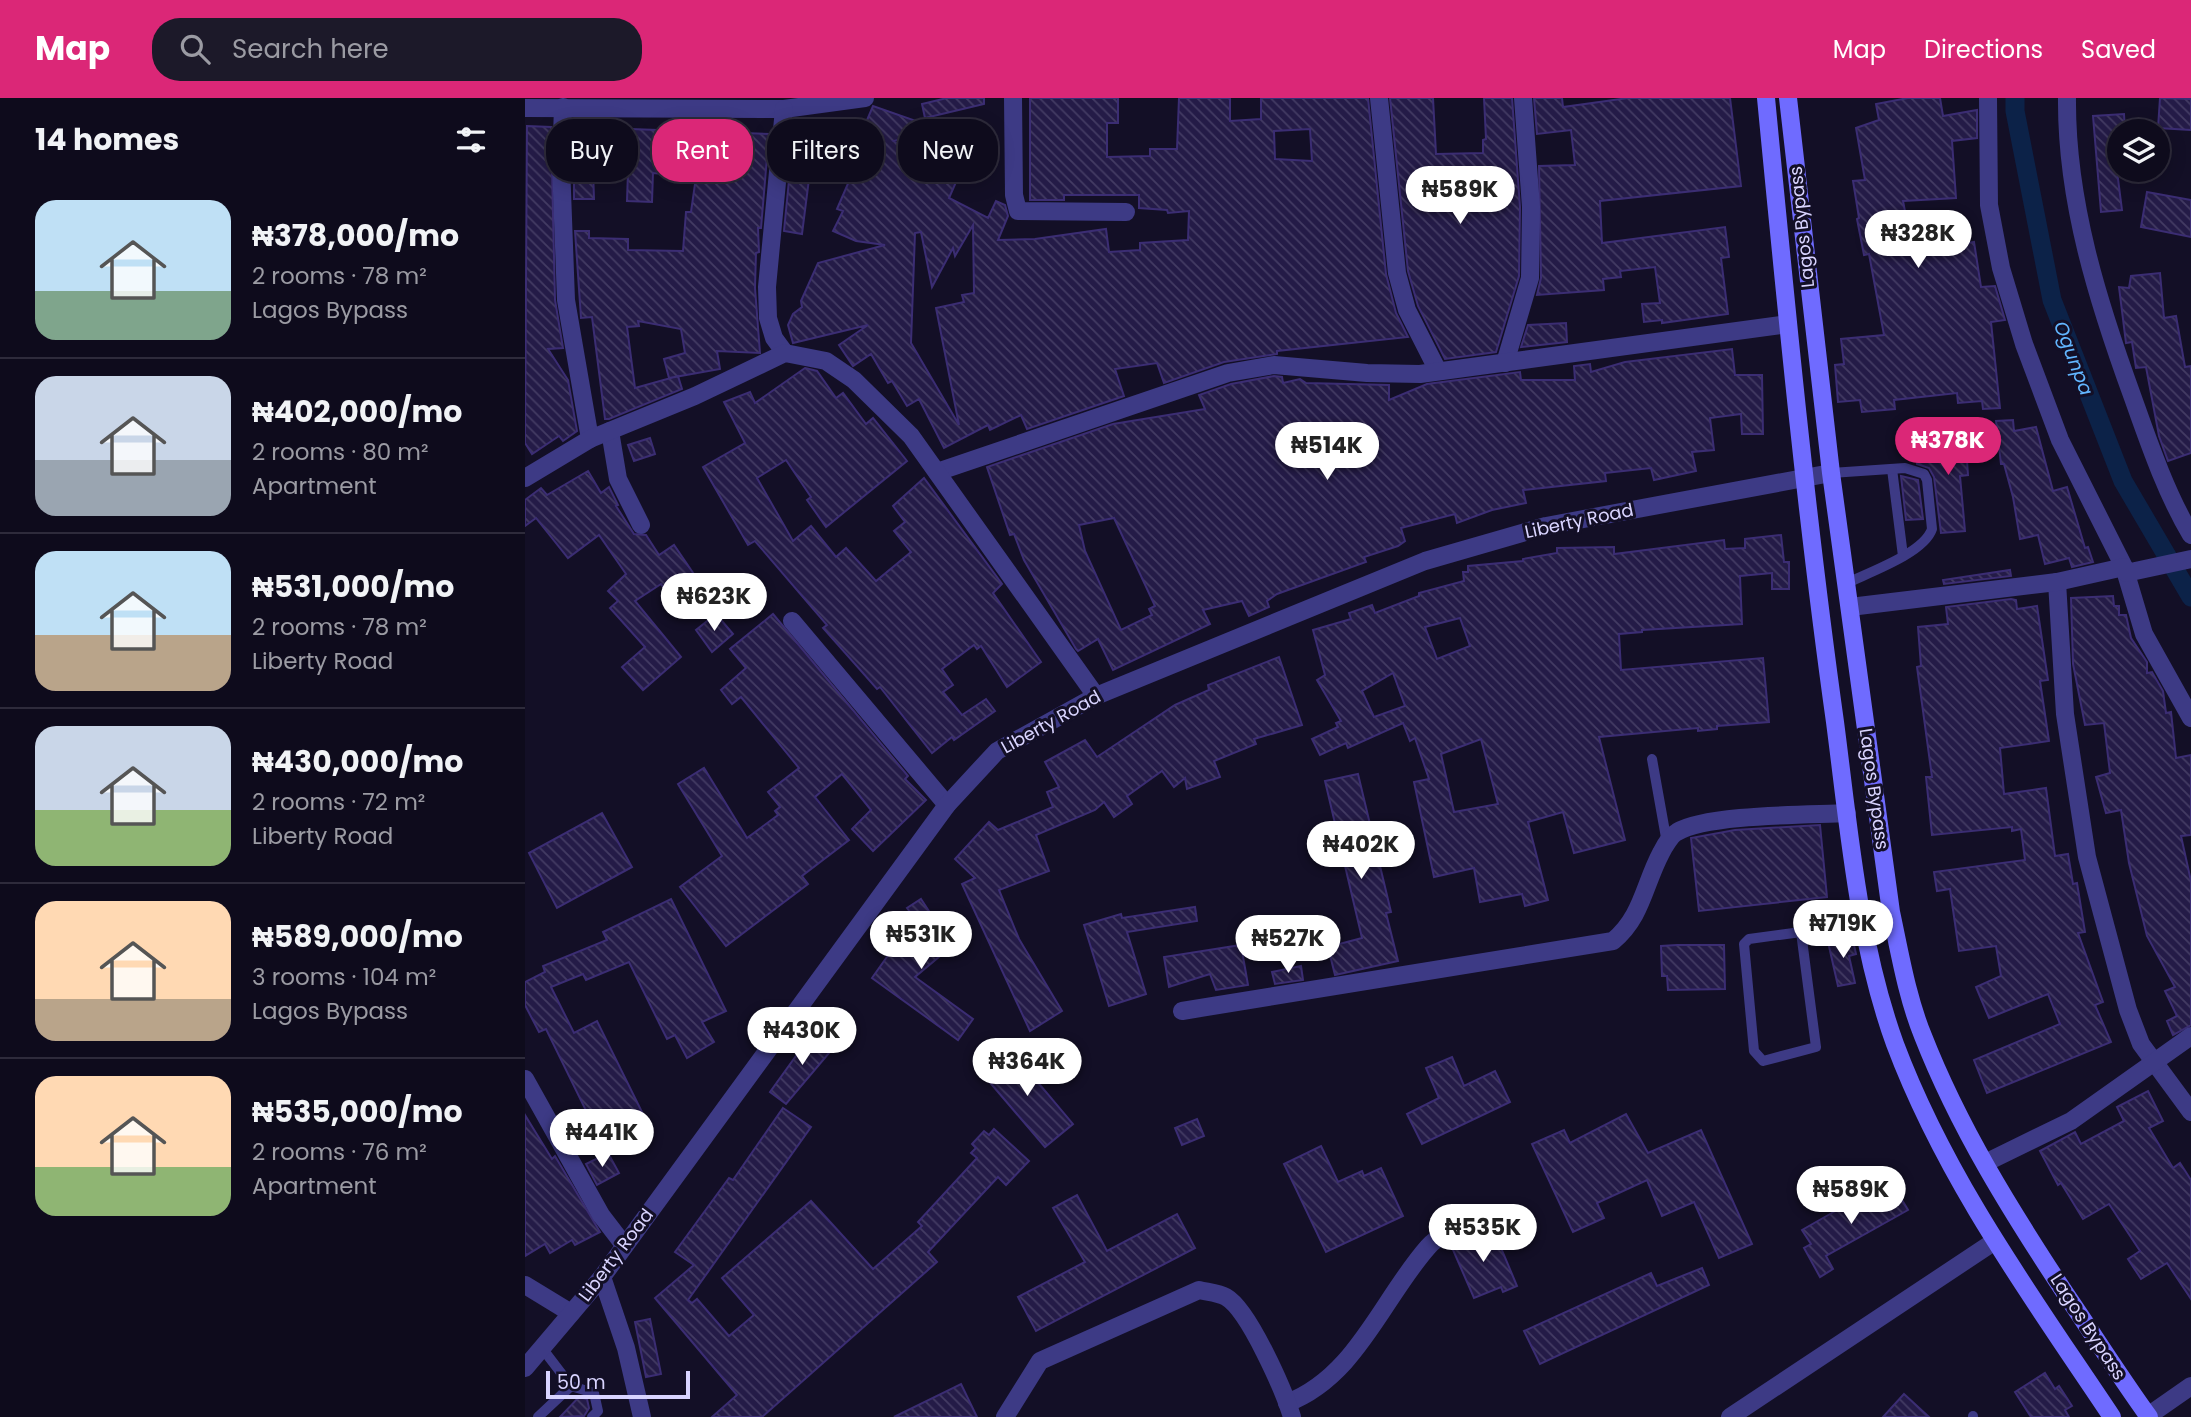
<!DOCTYPE html>
<meta charset="utf-8">
<style>
body{margin:0;font-family:Poppins,sans-serif;background:#1c1929;color:#f1f3f6;height:100vh;display:flex;flex-direction:column;font-size:26px;white-space:nowrap}
*{box-sizing:border-box;margin:0}
p{font-size:23px;color:#9b9ba3}
.icon{flex:none;width:38px;height:38px;fill:none;stroke:currentColor;stroke-width:2;stroke-linecap:round;stroke-linejoin:round}
.map{position:relative;flex:1;overflow:hidden}
.sheet{display:flex;flex-direction:column;background:#0e0b1c;width:525px}
.sheet>*{flex:none}
.banner{position:absolute;left:21px;top:21px;width:665px;height:63px;display:flex;gap:14px}
.fabs{position:absolute;left:1582px;top:21px;display:grid;gap:14px}
.fabs a{display:grid;place-items:center;width:63px;height:63px;border-radius:50%;background:#0e0b1c;box-shadow:0 4px 18px #0003,0 0 0 2px #2e2b3b;font-size:35px}
.scale{position:absolute;left:21px;bottom:18px;width:144px;box-sizing:border-box;padding-left:7px;border:4px solid #d9d4ff;border-top:0;font-size:19px;line-height:24px;white-space:nowrap;color:#d9d4ff;-webkit-text-stroke:5px #130f26;paint-order:stroke}
.price{position:absolute;translate:-50% -60px;padding:0 16px;border-radius:24px;background:#fff;color:#222;font-size:23px;line-height:46px;filter:drop-shadow(0 2px 4px #0008)}
.price::after{content:'';position:absolute;left:50%;top:42px;width:21px;height:16px;margin-left:-10px;background:inherit;clip-path:polygon(0 0,100% 0,50% 100%)}
.price.active{background:#db2777;color:#fff}
ul{padding:0;list-style:none}
li{display:flex;align-items:center;gap:21px;height:175px;padding:0 35px}
li+li{border-top:2px solid #2e2b3b}
li span{display:grid;place-items:center;flex:none;width:196px;height:140px;border-radius:21px;color:#555}
li>.icon{margin-inline-start:auto}
span .icon{width:84px;height:84px;fill:#fffc;stroke-width:1}
li b{font-size:30px}
h2{display:flex;justify-content:space-between;align-items:center;height:84px;padding:0 35px;font-size:30px}
.chip{padding:0 24px;border-radius:28px;background:#0e0b1c;box-shadow:0 4px 18px #0003,0 0 0 2px #2e2b3b;font-size:24px;line-height:63px}
.chip.active{background:#db2777;color:#fff}
header{display:flex;align-items:center;gap:42px;box-sizing:border-box;height:98px;padding:0 35px;background:#db2777;color:#fff}
header strong{font-size:33px}
nav{display:flex;gap:38px;margin-inline-start:auto;font-size:24px}
.search{width:490px;height:63px;background:#1c1929;display:flex;align-items:center;gap:18px;box-sizing:border-box;padding:0 24px;border-radius:28px;color:#9b9ba3;font-size:26px}
main{display:flex;flex:1;min-height:0}
.map>svg:first-child{display:block}
</style>
<header>
<strong>Map</strong>
<div class="search"><svg class="icon" aria-label="search" viewBox="0 0 24 24"><circle cx="10" cy="10" r="6"/><path d="M15 15l6 6"/></svg>Search here</div>
<nav><a>Map</a><a>Directions</a><a>Saved</a></nav>
</header>
<main>
<section class="sheet">
<h2>14 homes<svg class="icon" aria-label="filters" viewBox="0 0 24 24"><path d="M4 7h16M4 17h16"/><circle cx="9" cy="7" r="2"/><circle cx="15" cy="17" r="2"/></svg></h2>
<ul>
<li><span style="background:linear-gradient(#bfe0f5 65%,#7fa58c 0)"><svg class="icon" aria-label="home" viewBox="0 0 24 24"><path d="M3 11l9-7 9 7M6 9v11h12V9"/></svg></span><div><b>₦378,000/mo</b><p>2 rooms · 78 m²</p><p>Lagos Bypass</p></div></li>
<li><span style="background:linear-gradient(#c9d6e8 60%,#9aa5b1 0)"><svg class="icon" aria-label="home" viewBox="0 0 24 24"><path d="M3 11l9-7 9 7M6 9v11h12V9"/></svg></span><div><b>₦402,000/mo</b><p>2 rooms · 80 m²</p><p>Apartment</p></div></li>
<li><span style="background:linear-gradient(#bfe0f5 60%,#b9a48a 0)"><svg class="icon" aria-label="home" viewBox="0 0 24 24"><path d="M3 11l9-7 9 7M6 9v11h12V9"/></svg></span><div><b>₦531,000/mo</b><p>2 rooms · 78 m²</p><p>Liberty Road</p></div></li>
<li><span style="background:linear-gradient(#c9d6e8 60%,#8fb573 0)"><svg class="icon" aria-label="home" viewBox="0 0 24 24"><path d="M3 11l9-7 9 7M6 9v11h12V9"/></svg></span><div><b>₦430,000/mo</b><p>2 rooms · 72 m²</p><p>Liberty Road</p></div></li>
<li><span style="background:linear-gradient(#ffd9b3 70%,#b9a48a 0)"><svg class="icon" aria-label="home" viewBox="0 0 24 24"><path d="M3 11l9-7 9 7M6 9v11h12V9"/></svg></span><div><b>₦589,000/mo</b><p>3 rooms · 104 m²</p><p>Lagos Bypass</p></div></li>
<li><span style="background:linear-gradient(#ffd9b3 65%,#8fb573 0)"><svg class="icon" aria-label="home" viewBox="0 0 24 24"><path d="M3 11l9-7 9 7M6 9v11h12V9"/></svg></span><div><b>₦535,000/mo</b><p>2 rooms · 76 m²</p><p>Apartment</p></div></li>
</ul>
</section>
<div class="map">
<svg width="1666" height="1319" viewBox="0 0 1666 1319">
<defs>
<pattern id="building-back-hatch" width="6" height="6" patternUnits="userSpaceOnUse" patternTransform="scale(1.75)"><rect width="6" height="6" fill="#241b47"/><path d="M-1 5l2 2M0 0l6 6M5-1l2 2" fill="none" stroke="#433b63"/></pattern>
</defs>
<rect width="100%" height="100%" fill="#130f26"/>
<g fill="none" stroke-linecap="round" stroke-linejoin="round">
<!-- canal -->
<path stroke="#0c2248" stroke-width="19" d="M1490,0v13l37,189 71,181 68,116"/>
</g>
<!-- building -->
<g fill="url(#building-back-hatch)" stroke="#3b2d73" stroke-width="2" fill-rule="evenodd">
<path d="M422,0h37v6l-59,14 -3,-14z"/>
<path d="M505,0h88v25h-11v34l43,-1v-7h27l2,-51h51v23l31,-2v-21h107l18,176 10,39 12,24 -131,14v3l-53,8 -60,21 -7,-20 -42,6 9,27 -97,33 -6,-14 -31,15 -2,-5 -44,23 -25,-49 -12,7 -15,-25 -4,2 -17,-29 -18,12 -14,-21 29,-20 -75,18 -5,-18 5,-11 9,-7 -1,-6 17,-38 67,-18 -29,-4 -23,-10 10,-20 -6,-2 13,-30 -40,-8 -8,63 -18,-3 5,-51h3l10,-61 60,13 11,-26 66,23 -45,12 53,23 -2,3 15,6 -11,25 39,20 8,-17 9,4 3,11 -10,24 37,-1 71,-10 3,23 31,-2v-7l48,-3 1,-29 -21,2 -1,-3 -28,-2v-13h-75v5h-34zM785,31l2,32 -37,-2 -1,-28zM448,127l1,68 -12,2 2,7 -28,6 23,117 -48,-82 4,-110 6,-1 11,55 21,-39 2,8z"/>
<path d="M865,0h43l3,56 47,-1v-13l3,-1 -2,-41h28l8,109 -1,69 -23,76 -51,7 -27,-53 -10,-35z"/>
<path d="M1009,0h28l1,9 65,-9h102l11,88 -141,15 2,42 123,-16 4,30 -8,1 7,56 -66,9v-3l-18,2 -2,-18 18,-1 -5,-36 -35,4 1,6 -18,2 1,11 -67,5 4,-17 -2,-112 36,-1 -4,-35 -34,4z"/>
<path d="M1383,0h32l3,18 34,-6v28l-25,3 4,57 -53,3 10,51 61,-10 7,45 14,-1 10,34 -14,2 9,86 -17,1 -1,-8 -24,2 -1,-10 -63,7 1,9 -33,3 -2,-12 -22,2 -3,-37 9,-1 -3,-25 43,-4 -15,-81 -5,1 -7,-36 2,-1 -6,-37 12,-1 -9,-52 23,-8 -3,-16z"/>
<path d="M1635,0l31,1v31l-33,-2z"/>
<path d="M1599,16l1,17h-6l-2,40 5,39 -21,2 -8,-96z"/>
<path d="M2,28l24,1 4,173 8,48 -15,1 20,31 9,51 -14,10 -4,-5 -27,18 -7,-11z"/>
<path d="M49,29l195,7 -8,94h-3l1,24 -3,1 -1,35 5,65 -43,-2 3,18 -51,9 -5,-19 21,-6 -4,-24 -43,-8 1,5 -12,1 8,61 43,-12 4,13 -73,30h-4l-13,-102 -11,1 -6,-87h14v7l39,1v11l55,1 3,-39h5l5,-35 -43,-4 -1,29 -25,-1 1,-30 -35,-3 1,31h-20z"/>
<path d="M1622,94l44,8v37l-50,-10z"/>
<path d="M1635,175l4,45 12,-2 9,51 6,-1v87l-23,8 -9,-25 -13,-69 -10,1 -4,-26 -6,1 -7,-56 10,1 2,-12z"/>
<path d="M1041,225l1,19 -46,5 7,-22z"/>
<path d="M1207,251l3,26h27l1,59h-21l-1,-20 -31,4 4,32 -22,2 4,19 -42,9 -3,-12 -46,5 1,8 -83,9 3,13 -34,7 -35,13 -2,-9 -54,14 4,13 -7,5 -34,11 2,5 -89,32 -10,7 2,6 -20,9 -7,-15 -39,9 7,14 -97,46 -15,-31 -20,12 -2,-2 -52,-89 -10,-26 -4,1 -23,-68 126,-43 92,-15 -6,-14 32,-11 43,-8 8,1 1,6 17,-4 6,4 83,2v15l38,-16 93,-12 1,8h54l-1,-14 16,-2 1,8 34,-10zM589,420l41,88 -6,3 3,6 -31,15 -36,-79 -6,-26z"/>
<path d="M280,270l12,3 19,27 7,-5 23,31 7,-6 34,43 -81,66 -19,-27 4,-3 -25,-37 -29,18 36,63 18,-15 25,31 10,-9 30,33 35,-29 -17,-21 11,-9 -12,-16 31,-28 78,106 -9,9 48,69 -34,25 -26,-41 -4,3 -3,-4 -32,24 11,16 -10,7 19,23 24,-16 9,12 -41,29 -2,-3 -20,16 -52,-66 -3,2 -54,-61 4,-3 -72,-84 -7,4 -45,-78 42,-24 -21,-41 26,-10 5,11z"/>
<path d="M1488,322l1,11 22,-4 17,64 14,-4 18,61 3,-1 5,15 -21,5 -3,-9 -24,6 -7,-29 -18,4 -7,-42 -9,-33h-3l-5,-43z"/>
<path d="M1440,333l3,44 -8,1 5,55 -24,2 -7,-56 -5,-9 -12,-4 -1,-12 16,-1 -1,-17z"/>
<path d="M125,340l5,16 -21,7 -6,-16z"/>
<path d="M63,373l13,22 8,-6 9,18 -2,1 18,28 12,1 13,20 15,-10 26,38 2,-1 17,22 -16,11 -17,-23 -15,6 -10,-14 -26,17 46,56 -38,33 -21,-23 23,-20 -35,-39 8,-7 -10,-10 18,-17 -27,-39 -31,23 -32,-40 -11,8v-26l16,-12 6,7z"/>
<path d="M1376,378l17,4 5,39 -17,1z"/>
<path d="M1256,437l3,27h5v27h-17v-16l-32,3 2,48 -100,6v2l-23,2 2,36 142,-12 6,64 -52,4v3l-19,2v-3l-99,9 26,103 -51,13 -11,-41 -35,10 20,78 -23,6 -3,-12 -42,8 -6,-34 -40,9 -20,-95 15,-3 -14,-41 -5,3 -7,-18 -55,25 -2,-5 -26,12 -8,-16 26,-12 -2,-4 5,-2 -24,-41 8,-5 -12,-45 38,-11 -2,-6 23,-8 3,8 44,-17v-3l45,-12 -1,-9h5v-6l55,-5v-2l34,-6v-5l57,-1v7l110,-14 1,9 20,-1v-9zM935,520l10,28 -33,13 -12,-32zM868,575l12,33 -31,11 -12,-26zM956,641l17,65 -44,8 -13,-58z"/>
<path d="M1485,472l1,6 -67,8 -1,-4z"/>
<path d="M1588,498l1,10h5v9h7l5,23 16,24v11l5,-1 11,19 3,22 5,-1 5,46 15,-3v80l-10,1 10,45v144l-18,10 -6,-14 10,-5 -12,-25 10,-4 -28,-51 -18,-73 -8,-53 -15,3 -10,-36 14,-4 -6,-50 -19,2 -12,-61 -2,-66z"/>
<path d="M1486,501l5,1 1,9 20,-3 11,74 -8,1 9,60 -49,7 4,46 42,-6 9,68 13,-2 5,30 4,-1 8,49 -7,1 25,69 -8,3 16,37 -124,51 -13,-33 86,-36 -12,-30 -59,24 -13,-31 25,-11 -5,-30 -37,5 -9,-62 -13,2 -3,-19 91,-12 -4,-31 -9,2v-4l-80,8 -6,-58h6l-15,-110 4,-1 -3,-39 30,-3 -2,-17z"/>
<path d="M191,516l17,20 -21,18 -16,-22z"/>
<path d="M248,516l135,162 -3,3 21,21 -53,51 -21,-22 19,-19 -29,-36 -27,23 34,43 -47,36 6,8 -82,62 -46,-59 42,-31 -44,-72 26,-16 43,70 31,-23 -3,-4 5,-4 -12,-15 31,-24 -58,-71 -9,7 -11,-14 25,-22 -16,-19z"/>
<path d="M754,559l23,68 -48,14 2,5 -42,17 6,16 -33,12 -2,-11 -11,9 -12,-16 -35,25 5,8 -18,13 -10,-15 -9,8 -59,25 13,36 -50,19 20,49 43,72 -32,20 -68,-147 13,-6 -20,-19 34,-37 9,8 55,-23 -6,-15 12,-5 -14,-25 40,-22 12,17 78,-52 34,-15 -1,-5z"/>
<path d="M833,676l33,138 -5,1 12,48 -63,14 -7,-28 34,-9 -37,-157z"/>
<path d="M77,715l30,54 -75,41 -28,-55z"/>
<path d="M1295,727l7,72 -128,14 -8,-73 44,-8z"/>
<path d="M146,801l55,112 -24,11 12,20 -27,16 -12,-23 -8,4 -38,-77 -43,18 -3,-6 -32,13 23,46 23,-12 45,91 -13,7 3,4 -9,4 2,4 -13,7 -8,-16 -10,5 -48,-98 -7,3 -14,-27v-23l20,-10 -2,-6 64,-26 -4,-8z"/>
<path d="M396,801l31,47 -37,31 58,42 -15,21 -86,-62 29,-41 -5,-6 17,-15 -6,-8z"/>
<path d="M670,809l2,14 -70,11 19,62 -37,12 -25,-81 37,-11 1,4z"/>
<path d="M1327,838l4,18 -7,2 6,27 -17,3 -10,-44z"/>
<path d="M716,847l7,40 -32,5 -6,-16 -41,13 -5,-30z"/>
<path d="M1152,847h47l1,44 -57,1 -1,-14h-5l-1,-30z"/>
<path d="M776,868l2,14 -28,4 -3,-12z"/>
<path d="M289,933l21,15 -49,58 -16,-12z"/>
<path d="M484,950l64,76 -28,23 -64,-75z"/>
<path d="M927,959l12,29 31,-15 15,31 -88,42 -15,-30 32,-16 -13,-30z"/>
<path d="M1623,993l15,30 -14,7 24,40 7,-5 11,17v119l-24,-36 -26,16 -13,-20 12,-8 -31,-47 -26,15 -22,-36 -3,2 -18,-34 35,-19 6,12 43,-23 -7,-14z"/>
<path d="M258,1010l28,19 -123,173 4,3 5,-4 32,37 25,-21 -32,-37 89,-77 62,68 49,-43 -4,-4 59,-64 -6,-5 5,-5 -4,-4 12,-13 5,4 5,-6 35,32 -23,24 -8,-8 -70,75 9,10 -175,155h-50l25,-22 -82,-97 39,-33 -19,-13 54,-74 4,2z"/>
<path d="M1101,1016l22,39 53,-23 51,114 -33,14 -25,-56 -32,14 -15,-36 -50,23 7,15 -31,14 -41,-88 32,-14 6,13z"/>
<path d="M0,1017l27,44 3,-3 45,76 -25,13 -3,-5 -22,13 -5,-9 -20,12z"/>
<path d="M672,1021l7,17 -22,9 -7,-17z"/>
<path d="M796,1048l17,36 24,-11 2,5 17,-8 22,48 -77,36 -42,-88z"/>
<path d="M83,1055l11,20 -22,12 -11,-21z"/>
<path d="M1365,1082l18,30 -82,46 7,13 -13,8 -16,-29 7,-4 -9,-14 42,-24 6,11 26,-15 -6,-10z"/>
<path d="M552,1097l30,56 70,-37 18,34 -159,83 -18,-34 67,-35 -32,-54z"/>
<path d="M949,1132l6,13 16,-7 21,50 -14,6 -2,-5 -27,11 -24,-55z"/>
<path d="M1177,1170l7,17 -169,79 -16,-33 127,-58 6,13z"/>
<path d="M125,1221l11,55 -15,3 -11,-55z"/>
<path d="M1520,1275l10,16 4,-3 13,20 -7,4 4,7h-38l-16,-25z"/>
<path d="M436,1286l16,33h-83z"/>
<path d="M1379,1296l25,23h-46z"/>
<path d="M54,1299l8,2 2,9 -5,8 -24,1z"/>
</g>
<g fill="none" stroke-linecap="round" stroke-linejoin="round">
<!-- service -->
<g stroke="#3d3a85" stroke-width="10">
<path d="M1367,371l11,87"/>
<path d="M1306,375l74,-5 19,6 3,6 5,49c-8,24 -62,43 -85,54"/>
<path d="M1127,661l15,84"/>
<path d="M1276,834l15,115 -53,14 -9,-10 -10,-107 5,-5 52,-7 61,-14"/>
<path d="M17,1250l29,38 23,7 4,18 -6,6"/>
<path d="M1448,1318v1"/>
<path d="M13,1319l33,-31"/>
</g>
<!-- minor -->
<g stroke="#3d3a85" stroke-width="18">
<path d="M488,0l1,97 4,16 108,1"/>
<path d="M854,0l18,175 10,37 31,61"/>
<path d="M1463,0l1,107 12,63 23,76 36,96 64,127 20,67 47,84"/>
<path d="M1542,0c-1,103 31,204 66,300 16,45 33,95 58,137"/>
<path d="M38,9l-2,57 5,136 24,139"/>
<path d="M0,10l259,1 81,-11"/>
<path d="M259,11l-17,178 1,31 6,20 11,15"/>
<path d="M980,265l25,-85 1,-71 -8,-109"/>
<path d="M85,333l8,48 23,46"/>
<path d="M412,374l291,-99 46,-8 93,8 53,1 368,-50"/>
<path d="M0,380l65,-39 105,-43 90,-43 41,8 28,19 57,56 185,260"/>
<path d="M1532,484l8,132 22,143 41,153 13,34 50,68"/>
<path d="M1325,509l207,-25 67,-15 2,6 65,-14"/>
<path d="M267,523l155,184"/>
<path d="M657,913l431,-70c29,-24 31,-56 48,-88 3,-6 10,-18 16,-21 29,-18 132,-17 170,-19"/>
<path d="M0,981l76,136 23,30"/>
<path d="M1460,1065l86,-42 120,-85"/>
<path d="M77,1179l24,71 16,69"/>
<path d="M0,1187l46,28"/>
<path d="M762,1305c69,-26 95,-104 141,-156 9,-11 24,-17 35,-25"/>
<path d="M1623,1318l43,-30"/>
<path d="M480,1319l35,-56 159,-71c8,2 20,3 27,7 23,13 58,94 66,120"/>
<path d="M1205,1319l265,-176"/>
</g>
<!-- tertiary -->
<path stroke="#3d3a85" stroke-width="18" d="M0,1270l77,-91 345,-472 50,-54 99,-55 329,-135 121,-35 285,-53"/>
<!-- secondary -->
<g stroke="#6f6bff" stroke-width="18">
<path d="M1241,0c20,208 40,417 69,624 14,107 23,220 60,322 51,136 137,253 217,373"/>
<path d="M1263,0l43,375 60,439c9,42 16,85 32,124 36,92 88,175 142,257 28,41 55,84 84,124"/>
</g>
</g>
<g text-anchor="middle" stroke-width="6" stroke-linejoin="round" paint-order="stroke">
<!-- street labels -->
<g font-size="18" fill="#d9d4ff" stroke="#130f26">
<text transform="translate(1277 129) rotate(-96)" y="6">Lagos Bypass</text>
<text transform="translate(1054 423) rotate(-12)" y="6">Liberty Road</text>
<text transform="translate(526 624) rotate(-29)" y="6">Liberty Road</text>
<text transform="translate(1349 691) rotate(82)" y="6">Lagos Bypass</text>
<text transform="translate(91 1157) rotate(-53)" y="6">Liberty Road</text>
<text transform="translate(1563 1229) rotate(57)" y="6">Lagos Bypass</text>
</g>
<!-- water labels -->
<g font-size="19" font-style="italic" fill="#62b6ff" stroke="#130f26">
<text transform="translate(1549 260) rotate(69)" y="7">Ogunpa</text>
</g>
</g>
</svg>
<div class="fabs">
<a><svg class="icon" aria-label="layers" viewBox="0 0 24 24"><path d="M12 4l9 5-9 5-9-5zM3 14l9 5 9-5"/></svg></a>
</div>
<div class="scale">50 m</div>
<b class="price" style="left:935px;top:128px">₦589K</b>
<b class="price" style="left:1393px;top:172px">₦328K</b>
<b class="price active" style="left:1423px;top:379px">₦378K</b>
<b class="price" style="left:802px;top:384px">₦514K</b>
<b class="price" style="left:189px;top:535px">₦623K</b>
<b class="price" style="left:836px;top:783px">₦402K</b>
<b class="price" style="left:1318px;top:862px">₦719K</b>
<b class="price" style="left:396px;top:873px">₦531K</b>
<b class="price" style="left:763px;top:877px">₦527K</b>
<b class="price" style="left:277px;top:969px">₦430K</b>
<b class="price" style="left:502px;top:1000px">₦364K</b>
<b class="price" style="left:77px;top:1071px">₦441K</b>
<b class="price" style="left:1326px;top:1128px">₦589K</b>
<b class="price" style="left:958px;top:1166px">₦535K</b>
<div class="banner">
<a class="chip">Buy</a>
<a class="chip active">Rent</a>
<a class="chip">Filters</a>
<a class="chip">New</a>
</div>
</div>
</main>
